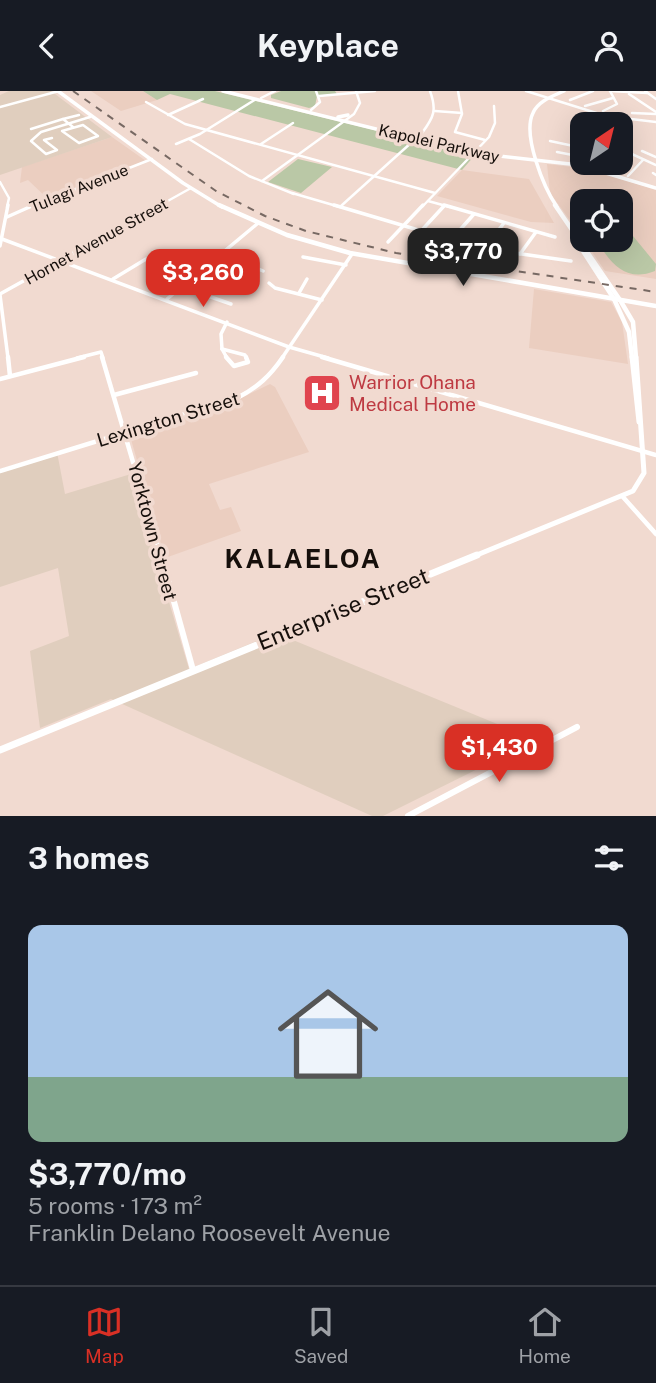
<!DOCTYPE html>
<meta charset="utf-8">
<style>
body{margin:0;font-family:"Public Sans",sans-serif;background:#20242c;color:#f1f3f6;height:100vh;display:flex;flex-direction:column;font-size:26px;white-space:nowrap}
*{box-sizing:border-box;margin:0}
p{font-size:23px;color:#9ea1a6}
.icon{flex:none;width:38px;height:38px;fill:none;stroke:currentColor;stroke-width:2;stroke-linecap:round;stroke-linejoin:round}
.map{position:relative;height:725px;overflow:hidden}
.panel{display:flex;flex-direction:column;background:#171b24;flex:1}
.panel>*{flex:none}
.needle{width:46px;rotate:35deg}
.controls{position:absolute;left:570px;top:21px;display:grid;gap:14px}
.controls a{display:grid;place-items:center;width:63px;height:63px;border-radius:14px;background:#171b24;box-shadow:0 7px 28px #0002;font-size:35px}
.price{position:absolute;translate:-50% -60px;padding:0 16px;border-radius:14px;background:#d93025;color:#fff;font-size:23px;line-height:46px;filter:drop-shadow(0 2px 4px #0008)}
.price::after{content:'';position:absolute;left:50%;top:42px;width:21px;height:16px;margin-left:-10px;background:inherit;clip-path:polygon(0 0,100% 0,50% 100%)}
.price.current{background:#222;color:#fff}
ul{padding:0;list-style:none}
li{display:grid;align-content:center;gap:14px;height:371px;padding:0 28px}
li span{display:grid;place-items:center;height:217px;border-radius:14px;color:#555}
li>.icon{margin-inline-start:auto}
span .icon{width:126px;height:126px;fill:#fffc;stroke-width:1}
li b{font-size:30px}
h2{display:flex;justify-content:space-between;align-items:center;height:84px;padding:0 28px;font-size:30px}
header{display:flex;justify-content:space-between;align-items:center;height:91px;padding:0 28px;background:#171b24;font-size:32px;font-weight:700}
.menu{display:flex;justify-content:space-around;align-items:center;height:98px;border-top:2px solid #363941;background:#171b24;font-size:19px;color:#9ea1a6}
.menu a{display:grid;justify-items:center;gap:4px}
.menu .current{color:#d93025}
.map>svg:first-child{display:block}
</style>
<header><svg class="icon" aria-label="back" viewBox="0 0 24 24"><path d="M15 5l-7 7 7 7"/></svg>Keyplace<svg class="icon" aria-label="person" viewBox="0 0 24 24"><circle cx="12" cy="8" r="4"/><path d="M4 21q1-7 8-7t8 7"/></svg></header>
<div class="map">
<svg width="656" height="725" viewBox="0 0 656 725">
<rect width="100%" height="100%" fill="#f1dad0"/>
<!-- built -->
<g fill="#ebcec0">
<path d="M91,0h52l14,9 -36,11z"/>
<path d="M112,46l34,24 -99,37 -19,-18 -8,3 2,-16z"/>
<path d="M547,73l42,5 67,21v89l-51,-8 -21,-31h37v-39h-38v37l-33,-45z"/>
<path d="M462,79l67,9 25,44 -23,-1 -94,-26z"/>
<path d="M534,198l77,13 11,20 6,42 -99,-16z"/>
<path d="M270,293l5,3 34,65 -100,32 11,26 11,-3 10,24 -76,27 -35,-122 6,-5 105,-33z"/>
</g>
<!-- industrial -->
<g fill="#e0cebe">
<path d="M9,0h42l61,46 -112,38v-80z"/>
<path d="M57,361l8,42 66,-20 58,195 87,-36 260,107 -153,76h-11l-261,-117 -71,29 -10,-77 39,-15 -11,-68 -58,19v-118z"/>
</g>
<!-- green -->
<g fill="#bac8a6">
<path d="M143,0h72l260,64 -13,15 -292,-76 -13,6z"/>
<path d="M281,0h54l2,3 -20,2 -2,10 -6,2 -38,-10v-3z"/>
<path d="M298,68l34,8 -31,26 -33,-11z"/>
<path d="M630,145h3l23,28 -1,7c-27,11 -43,-5 -56,-27l2,-4h20v-3l10,1z"/>
</g>
<g fill="none" stroke-linecap="round" stroke-linejoin="round">
<!-- minor-far3 -->
<g stroke="#fff" stroke-width="2.5">
<path d="M458,0l4,23 -7,18 30,8"/>
<path d="M610,0l37,2"/>
<path d="M629,3l27,18"/>
<path d="M319,5l56,-5"/>
<path d="M570,9l23,-9"/>
<path d="M146,11l39,22 250,69"/>
<path d="M585,15l28,-8"/>
<path d="M0,16l59,-16"/>
<path d="M311,19l9,-8 -4,-11"/>
<path d="M435,20l27,2"/>
<path d="M603,20l14,-7 -7,-13"/>
<path d="M632,22l24,1"/>
<path d="M168,24l35,-16"/>
<path d="M83,34l15,11 -19,7 -17,-12z"/>
<path d="M73,36l-10,-8 16,-4"/>
<path d="M31,38l32,-10"/>
<path d="M52,47l-8,2 13,10 -11,4 -15,-13 10,-9 49,-15"/>
<path d="M189,48l60,37 45,18"/>
<path d="M550,50l33,7"/>
<path d="M176,53l24,-10 56,-35"/>
<path d="M261,53l32,-21"/>
<path d="M642,60l14,6"/>
<path d="M557,61l26,5"/>
<path d="M653,82l3,2"/>
<path d="M0,91l9,16 -2,9"/>
<path d="M292,102l48,14"/>
<path d="M428,110l22,6"/>
<path d="M341,115l81,-73c12,-16 15,-23 8,-42"/>
<path d="M30,116l122,-48"/>
<path d="M157,116l34,-19"/>
<path d="M422,116l67,-70 6,-14 -1,-17"/>
</g>
<!-- minor-far2 -->
<g stroke="#fff" stroke-width="3.5">
<path d="M334,114l145,43 92,13"/>
<path d="M444,114l111,32"/>
<path d="M7,126l27,-12"/>
<path d="M421,140l23,-25"/>
<path d="M2,148l287,108 39,11"/>
<path d="M451,149l23,-26"/>
<path d="M388,151l35,-37"/>
<path d="M0,155l8,-41"/>
<path d="M484,158l20,-26"/>
<path d="M222,163l41,17"/>
<path d="M520,163l16,-22"/>
<path d="M303,166l43,8"/>
<path d="M113,188l33,-20"/>
<path d="M269,192l6,5 47,12"/>
<path d="M182,196l49,17"/>
<path d="M299,202l8,-14"/>
<path d="M0,203l160,-89"/>
<path d="M201,203l18,-13"/>
<path d="M0,204l8,63"/>
<path d="M167,208l90,-75"/>
<path d="M222,258l23,6 1,3"/>
<path d="M222,258l5,9"/>
<path d="M222,258l-1,-15 6,-12"/>
<path d="M77,267l24,-6 2,6"/>
<path d="M282,267l70,-104"/>
</g>
<!-- minor-far1 -->
<g stroke="#fff" stroke-width="4.5">
<path d="M8,266l2,19"/>
<path d="M102,266l59,200"/>
<path d="M226,266l8,9 14,-4 -2,-5"/>
<path d="M322,266l334,98"/>
<path d="M0,288l84,-22"/>
<path d="M114,304l82,-22"/>
<path d="M0,380l237,-73c21,-11 33,-22 46,-41"/>
<path d="M623,406l33,37"/>
</g>
<!-- minor -->
<g stroke="#fff" stroke-width="6">
<path d="M161,464l32,115"/>
<path d="M408,725l169,-89"/>
</g>
<!-- tertiary-far3 -->
<g stroke="#fff" stroke-width="2.5">
<path d="M526,0l80,25 50,6"/>
<path d="M645,0l11,8"/>
<path d="M261,7l14,-7"/>
<path d="M594,33l8,-9"/>
<path d="M621,58l35,16"/>
<path d="M628,85l15,-16"/>
<path d="M262,90l92,-67 6,-11 -4,-12"/>
</g>
<!-- tertiary-far2 -->
<g stroke="#fff" stroke-width="4.5">
<path d="M614,208l15,33 3,26"/>
<path d="M620,209l13,22 3,36"/>
</g>
<!-- tertiary-far1 -->
<g stroke="#fff" stroke-width="5">
<path d="M632,266l7,65"/>
<path d="M472,466l161,-66 11,-18 -8,-116"/>
</g>
<!-- tertiary -->
<path stroke="#fff" stroke-width="7" d="M0,659l477,-195"/>
<!-- secondary-far1 -->
<g stroke="#fff" stroke-width="3.5">
<path d="M58,0l125,92 39,24"/>
<path d="M223,0l250,62 106,12 77,23"/>
<path d="M338,26l10,-2"/>
<path d="M557,116c-13,-19 -35,-72 -24,-94 5,-12 20,-17 31,-22"/>
</g>
<!-- secondary -->
<g stroke="#fff" stroke-width="4.5">
<path d="M219,114l68,30 63,18 306,53"/>
<path d="M555,114l65,95"/>
<path d="M581,157l33,51"/>
</g>
<!-- rail -->
<path stroke="#776963" stroke-width="2" stroke-dasharray="7 7" stroke-linecap="butt" d="M73,0l143,100 49,25 41,15 90,22 260,39"/>
</g>
<!-- icons -->
<defs>
<g id="hospital-square" transform="scale(2.0125)"><rect x="-9" y="-9" width="18" height="18" rx="4" fill="#e0444e" stroke="#f1dad0"/><path d="M-5-5h3v3.5h4V-5h3V5h-3V1.5h-4V5h-3Z" fill="#fff"/></g>
</defs>
<g fill-rule="evenodd">
<use href="#hospital-square" x="322" y="302"/>
</g>
<g text-anchor="middle" stroke-width="7" stroke-linejoin="round" paint-order="stroke">
<!-- far-street labels -->
<g font-size="16" fill="#160f0b" stroke="#f1dad0">
<text transform="translate(439 52) rotate(13)" y="6">Kapolei Parkway</text>
<text transform="translate(79 97) rotate(-22)" y="6">Tulagi Avenue</text>
<text transform="translate(96 150) rotate(-29)" y="6">Hornet Avenue Street</text>
</g>
<!-- health labels -->
<g font-size="19" fill="#be3a42" stroke="#f1dad0" text-anchor="start">
<text x="349" y="298">Warrior Ohana<tspan x="349" dy="22">Medical Home</tspan></text>
</g>
<!-- street labels -->
<g font-size="19" fill="#160f0b" stroke="#f1dad0">
<text transform="translate(168 328) rotate(-17)" y="7">Lexington Street</text>
<text transform="translate(153 440) rotate(75)" y="7">Yorktown Street</text>
</g>
<!-- near-street labels -->
<g font-size="23" fill="#160f0b" stroke="#f1dad0">
<text transform="translate(343 518) rotate(-22)" y="8">Enterprise Street</text>
</g>
<!-- district labels -->
<g font-size="26" font-weight="bold" letter-spacing="2" fill="#160f0b" stroke="#f1dad0">
<text x="303" y="477">KALAELOA</text>
</g>
</g>
</svg>
<div class="controls">
<a><svg class="needle" viewBox="-14 -14 28 28"><path d="M0-13l5 13h-10z" fill="#e53935"/><path d="M0 13l5-13h-10z" fill="#9ea1a6"/></svg></a>
<a><svg class="icon" aria-label="locate" viewBox="0 0 24 24"><circle cx="12" cy="12" r="6"/><path d="M12 2v4M12 18v4M2 12h4M18 12h4"/></svg></a>
</div>
<b class="price current" style="left:463px;top:197px">$3,770</b>
<b class="price" style="left:203px;top:218px">$3,260</b>
<b class="price" style="left:499px;top:693px">$1,430</b>
</div>
<section class="panel">
<h2>3 homes<svg class="icon" aria-label="filters" viewBox="0 0 24 24"><path d="M4 7h16M4 17h16"/><circle cx="9" cy="7" r="2"/><circle cx="15" cy="17" r="2"/></svg></h2>
<ul>
<li><span style="background:linear-gradient(#a9c7e8 70%,#7fa58c 0)"><svg class="icon" aria-label="home" viewBox="0 0 24 24"><path d="M3 11l9-7 9 7M6 9v11h12V9"/></svg></span><div><b>$3,770/mo</b><p>5 rooms · 173 m²</p><p>Franklin Delano Roosevelt Avenue</p></div></li>
</ul>
</section>
<nav class="menu">
<a class="current"><svg class="icon" aria-label="map" viewBox="0 0 24 24"><path d="M3 6l6-2 6 2 6-2v14l-6 2-6-2-6 2zM9 4v14M15 6v14"/></svg>Map</a>
<a><svg class="icon" aria-label="saved" viewBox="0 0 24 24"><path d="M7 4h10v16l-5-4-5 4z"/></svg>Saved</a>
<a><svg class="icon" aria-label="home" viewBox="0 0 24 24"><path d="M3 11l9-7 9 7M6 9v11h12V9"/></svg>Home</a>
</nav>
